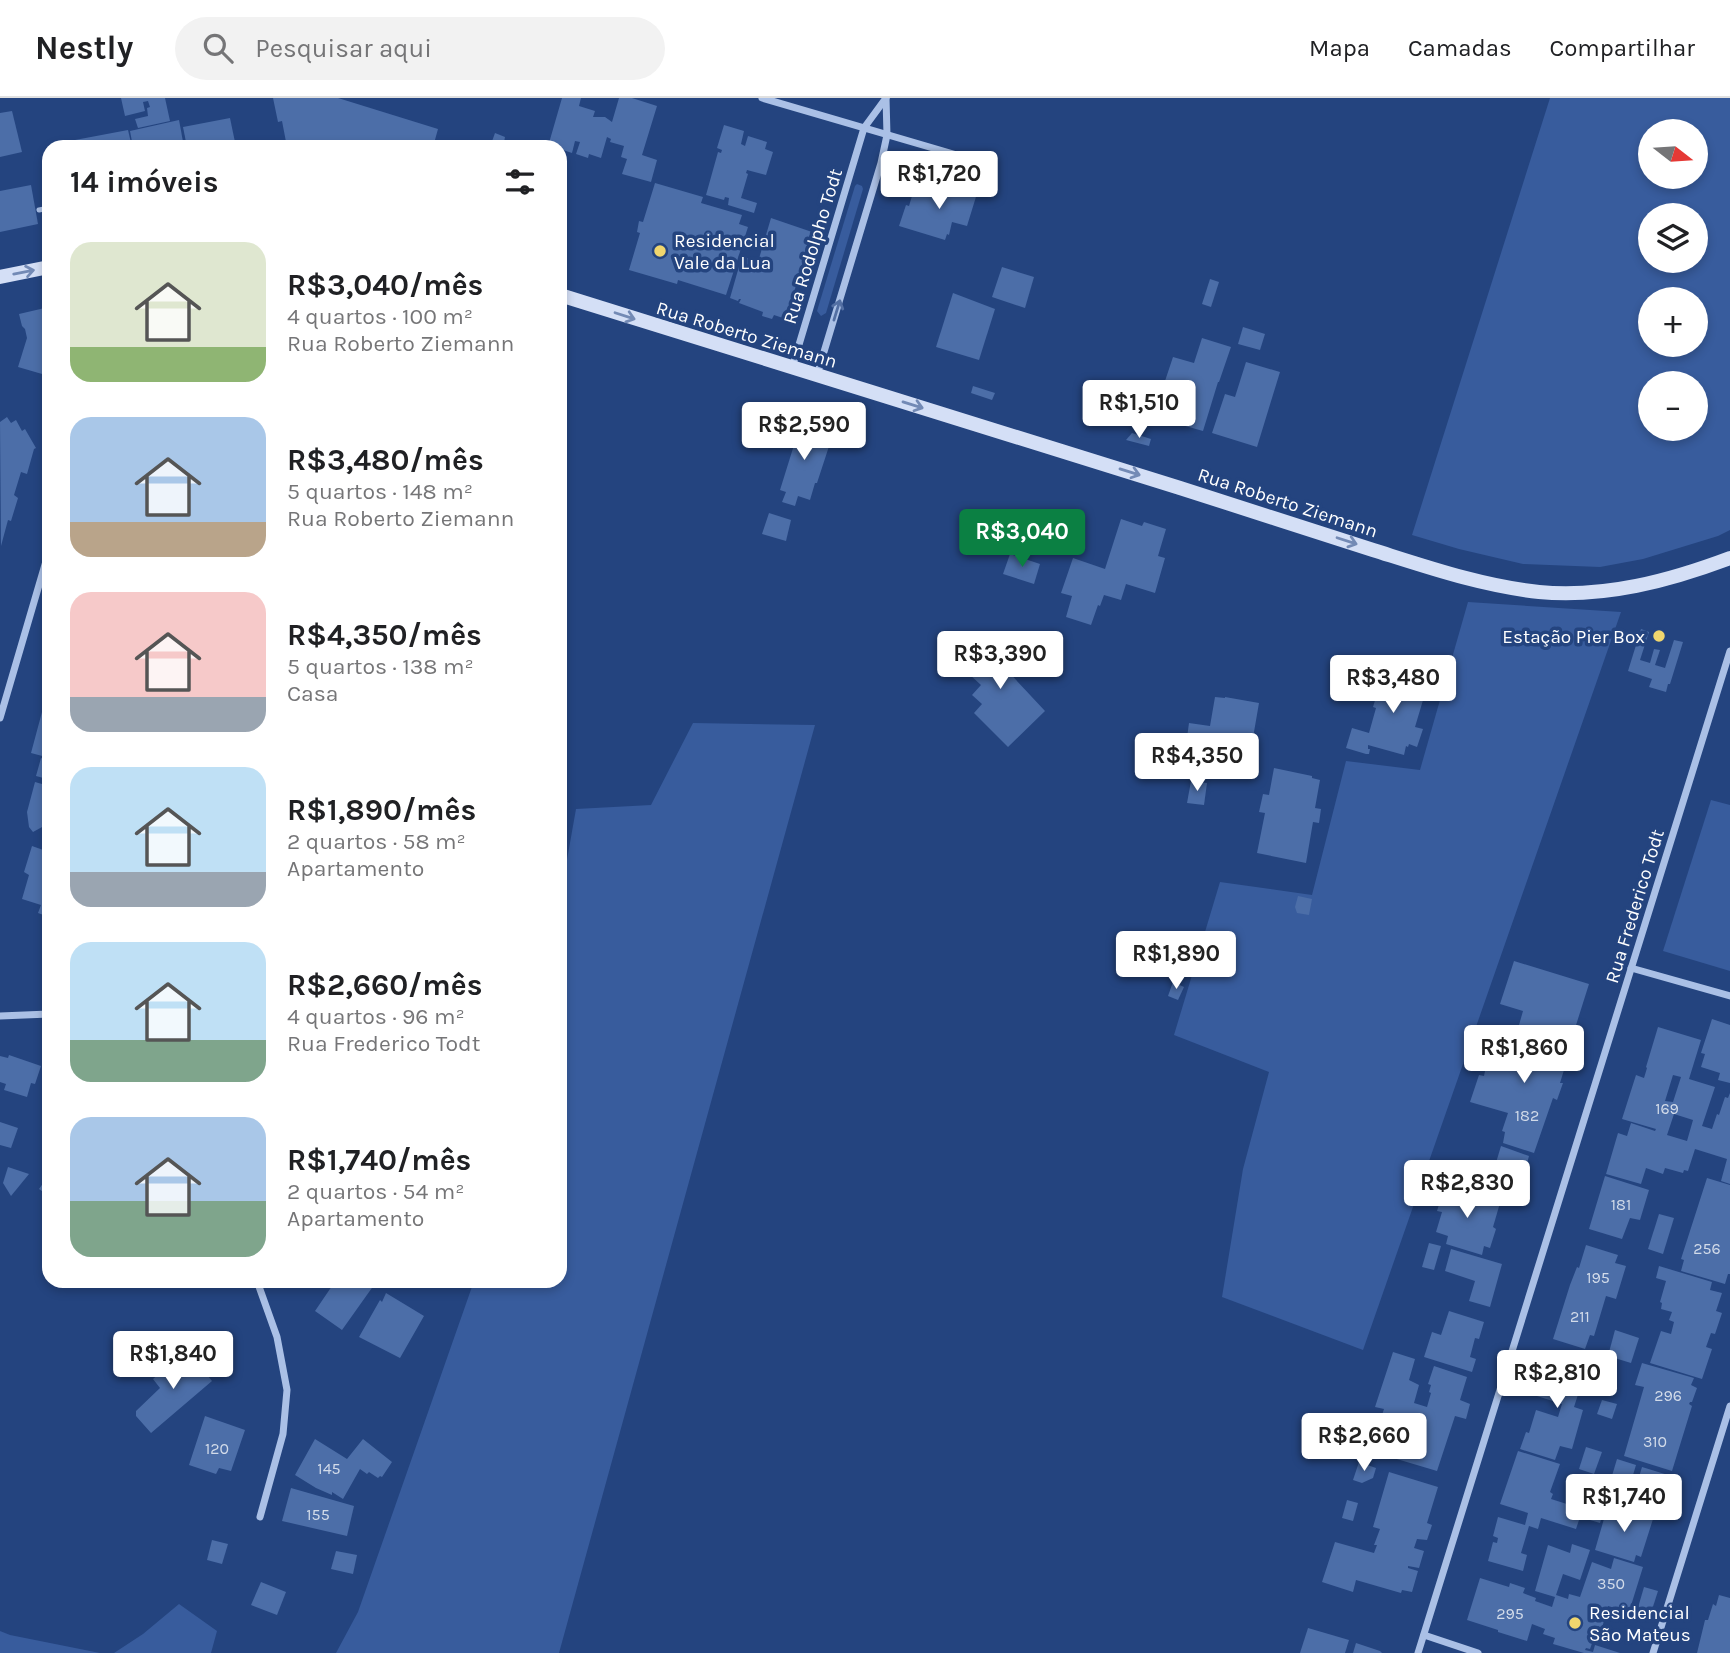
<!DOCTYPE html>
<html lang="pt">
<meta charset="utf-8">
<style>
body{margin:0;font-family:Karla,sans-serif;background:#f2f2f2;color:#202124;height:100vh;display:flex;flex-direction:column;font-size:26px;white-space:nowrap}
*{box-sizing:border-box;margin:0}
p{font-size:23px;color:#757577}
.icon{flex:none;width:38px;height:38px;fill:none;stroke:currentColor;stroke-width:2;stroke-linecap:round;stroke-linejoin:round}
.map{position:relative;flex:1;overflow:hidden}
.side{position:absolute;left:42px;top:42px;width:525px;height:1148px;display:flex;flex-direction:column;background:#fff;border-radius:21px;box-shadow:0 4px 10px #0003}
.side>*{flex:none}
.needle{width:46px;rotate:107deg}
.fabs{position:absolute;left:1638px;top:21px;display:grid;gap:14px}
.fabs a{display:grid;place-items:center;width:70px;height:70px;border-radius:50%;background:#fff;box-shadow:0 4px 10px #0003;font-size:35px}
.price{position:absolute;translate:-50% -60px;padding:0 16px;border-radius:7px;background:#fff;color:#222;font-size:23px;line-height:46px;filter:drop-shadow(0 2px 4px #0008)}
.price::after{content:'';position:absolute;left:50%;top:42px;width:21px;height:16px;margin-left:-10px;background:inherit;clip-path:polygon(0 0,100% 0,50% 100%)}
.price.current{background:#0b8043;color:#fff}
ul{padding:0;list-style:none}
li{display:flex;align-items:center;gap:21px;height:175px;padding:0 28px}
li span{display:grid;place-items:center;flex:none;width:196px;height:140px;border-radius:21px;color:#555}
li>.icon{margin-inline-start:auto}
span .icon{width:84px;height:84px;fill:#fffc;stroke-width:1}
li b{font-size:30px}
h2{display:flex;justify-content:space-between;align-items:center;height:84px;padding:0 28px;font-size:30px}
header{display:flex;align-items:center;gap:42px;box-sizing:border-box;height:98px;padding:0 35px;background:#fff;border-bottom:2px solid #e0e0e0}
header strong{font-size:33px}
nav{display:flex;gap:38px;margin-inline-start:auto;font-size:24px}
.search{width:490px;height:63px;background:#f2f2f2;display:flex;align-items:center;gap:18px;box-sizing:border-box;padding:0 24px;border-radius:38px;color:#757577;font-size:26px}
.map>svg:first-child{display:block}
</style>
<header>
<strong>Nestly</strong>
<div class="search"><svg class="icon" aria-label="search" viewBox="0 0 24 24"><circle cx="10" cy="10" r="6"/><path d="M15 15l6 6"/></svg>Pesquisar aqui</div>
<nav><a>Mapa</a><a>Camadas</a><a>Compartilhar</a></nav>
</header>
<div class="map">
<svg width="1730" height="1555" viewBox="0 0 1730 1555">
<rect width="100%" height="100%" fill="#24447f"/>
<!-- green -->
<g fill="#385c9d" fill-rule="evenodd">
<path d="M1550,0h180v432l-12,6 -75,23 -43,8 -77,-3 -64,-15 -47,-14zM1696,33v46h-46v-46zM1696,117v46h-46v-46zM1650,201h46v46h-46zM1696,285v46h-46v-46z"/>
<path d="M857,86l5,2 1,3 -37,124 -5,3 -4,-5 38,-125z"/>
<path d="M1468,504l153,10 -258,738 -141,-53 21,-128 26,-97 -95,-37 46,-153 92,13 34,-134 74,9z"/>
<path d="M693,625l122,2 -256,928h-223l22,-41 116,-331h86v-382l16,-90 75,-4z"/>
<path d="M1711,702l19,5v166l-67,-20z"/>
<path d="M179,1506l38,27 -6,22h-97l29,-19z"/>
<path d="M0,1533l10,4 90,18h-100z"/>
</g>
<!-- building -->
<g fill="#4c6ea8" fill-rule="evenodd">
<path d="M121,0h44l5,23 -32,7 -3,-9 13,-3 -1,-8 3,-1 -2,-6 -5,1 2,9 -20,5z"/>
<path d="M273,0h65l100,31 -5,18h-146l-5,-26 -4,1z"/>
<path d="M562,0h19l-2,8 16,5 -2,6h12l7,5 7,-24h13l25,8 -15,49 15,5 -6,22 -29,-8 5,-15 -6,-2 3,-11 -14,-4 1,-3 -4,-2 -6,21 -12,-4 -1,4 -12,-4 4,-12 -5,-1 -3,12 -12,-4v-3l-11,-3z"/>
<path d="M12,13l10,41 -22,5v-44z"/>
<path d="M230,20l6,29h-49l-4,-20z"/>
<path d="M179,22l5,27h-51l-3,-16z"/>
<path d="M724,27l20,6 -3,13 4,2 3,-10 19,6 -2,7 8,3 -7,23 -19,-5 -1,3 2,1 -7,24 16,5 -3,10 -26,-8 1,-7 -4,-1 -1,3 -18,-5 12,-43 3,1 1,-3 -5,-2z"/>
<path d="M128,32l4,17h-56l-1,-7z"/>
<path d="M495,35l10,4 -1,5 14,5h-28z"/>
<path d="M961,84l18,5 -12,39 -15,-4 -3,13 -2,-1 -2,6 -46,-14 7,-21 3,1 6,-20 25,8 1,-3 16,4z"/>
<path d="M655,85l48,14 -2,6 41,12 -3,9 9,3 -22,68 -48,-15 -1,4 -48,-14 11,-37 -3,-1 2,-11 4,1z"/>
<path d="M31,87l7,39 -38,8v-41z"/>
<path d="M771,120l41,14 -26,87 -12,-4 -2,4 -10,-3 1,-4 -24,-9 2,-4h-2l-1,2 -8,-3 12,-42 16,6z"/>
<path d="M1002,169l32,10 -9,31 -33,-11z"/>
<path d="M1210,181l9,3 -8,25 -9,-3z"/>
<path d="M953,195l42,16 -16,51 -43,-13z"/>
<path d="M49,209v69l-31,-9 9,-29 -2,-9 -3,-3 -3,-12z"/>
<path d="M1243,229l22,7 -5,16 -22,-6z"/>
<path d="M1202,240l29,9 -12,35h-1l-15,49 -46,-13 11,-36 -3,-1 8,-24 21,6z"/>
<path d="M1246,264l34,10 -23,75 -45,-14 13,-39 10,3z"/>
<path d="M973,288l22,7 -3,7 -21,-7z"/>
<path d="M7,319l4,6 5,-3 6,11 3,-2 11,19 -2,1 -7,25 -6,-2 -7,23 4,3 -7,23 -3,-1 -7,26 -1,-124z"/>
<path d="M792,324l41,12 -16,49h-2l-5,17 -12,-4 -3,10 -13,-4 4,-10 -6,-2 14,-45 -9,-3z"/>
<path d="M1132,335l19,6 -2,7 -23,-6z"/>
<path d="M769,415l22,7 -5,21 -24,-7z"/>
<path d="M1121,421l21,7 2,-4 22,7 -8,27 7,2 -10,35 -29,-9 -5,16 -17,-5 -4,11 -2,-1 -7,20 -25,-8 6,-21 -11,-3 12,-35 32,11z"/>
<path d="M1010,456l30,10 -6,20 -31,-10z"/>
<path d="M1641,531l8,3 -9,28 10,3 4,-14 6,1 -5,15 10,3 9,-28 9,2 -13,42h-2l-2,8 -17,-5 3,-8 -24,-8z"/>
<path d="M987,534l27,23 -10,12 41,44 -37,36 -34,-34 8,-9 -10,-9 9,-10 -23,-21z"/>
<path d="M1385,569l44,13 -14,47 8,2 -6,18 -8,-3 -1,3 -2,-1 -2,9 -36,-10v4h2l-1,5h-3l-20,-6 6,-20 17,5 7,-25 -3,-1z"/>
<path d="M1215,599l10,1v-1l34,6 -9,52 -29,-4 -3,14 -34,-6 5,-36 21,3z"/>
<path d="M42,614l7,3v70l-3,-1 1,-5 -11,-3 5,-18 2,1 3,-2 -15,-4z"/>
<path d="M1274,670l38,8v2l8,2 -5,28 6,1 -2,14 -6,-1 -7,41 -49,-10 8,-40 -6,-1 4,-18 6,1z"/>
<path d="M1191,683l16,2 -3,22 -17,-2z"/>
<path d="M35,684l14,4v59l-7,-12 5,-3 -3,-4 -11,6 -4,-5 -2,-15z"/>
<path d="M32,748l17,6v65l-11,-4 3,-8 -19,-6 7,-24 -5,-3z"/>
<path d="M1298,798l14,3 -3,16 -12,-2 -2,-6z"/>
<path d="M1514,863l75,23 -18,57 -52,-16 4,-14 -23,-7z"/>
<path d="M1173,884l11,5 -6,13 -10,-4z"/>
<path d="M1712,921l18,6v58l-12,-3 2,-7 -19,-6 4,-13 -4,-1z"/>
<path d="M1518,929l54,17 -12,39h3l-6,17 -4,-2 -19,55 -31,-10 2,-11 -3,-1 6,-18 -38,-11 9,-27 5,1 2,-10 6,2 7,-21 12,4z"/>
<path d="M1658,929l43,13 -12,39 26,8 -13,39 10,3 5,-15 2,1 6,-18 3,1 2,-5v91l-9,-3 6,-22 -32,-10 -7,22 -4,-1 -1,3 -18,-5 -2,6 -17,-6 -5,16 -35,-10 12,-41 9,3 4,-13 24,8 1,-2 -34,-10 14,-44 8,3 3,-10 -1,-1zM1673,977l8,2 -8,25 -8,-1zM1674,1016l19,6 -6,21 -20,-6z"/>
<path d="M9,957l32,11 -6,18 -4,-1 -4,14 -23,-7 2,-6 -6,-2v-26l8,2z"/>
<path d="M0,1024l18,6 -7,20 -11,-3z"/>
<path d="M1501,1048l28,10 -3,11 -3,-1 -4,12 5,2 -4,13 -24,-8 5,-17 -6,-2z"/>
<path d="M1451,1062l27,8 -3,10 21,7 -4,14 -48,-15z"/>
<path d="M8,1069l21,7 -18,22 -8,-13z"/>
<path d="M49,1077v21l-10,-7z"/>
<path d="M1605,1078l44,14 -9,30 -10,-2 -8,21 -33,-10z"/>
<path d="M1707,1080l23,7v89h-2l-3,10 -44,-13 3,-11 -3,-1z"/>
<path d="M1445,1087l55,18 -7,24 3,2 -6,19 -6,-2 -2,9 -36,-11 2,-8 -12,-4 6,-20 -5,-1z"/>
<path d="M1659,1116l15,4 -11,36 -15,-5z"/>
<path d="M1429,1145l12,3 -7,24 -12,-3z"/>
<path d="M1586,1147l32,10 -3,8 11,3 -10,33 -10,-3 -12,40 -4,-1 -5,14 -32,-10 17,-54 7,-18 2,1z"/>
<path d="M1451,1151l51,15 -12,43 -21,-6 6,-20 -30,-10z"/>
<path d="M1659,1168l53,16 -2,8 12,3 -6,18 6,2 -7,21 -4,-1 -5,14 6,2 -10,30 -52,-16 11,-32 10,3 3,-12 -5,-2 3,-8 -11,-3 1,-6 -2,-1 6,-21 -10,-3z"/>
<path d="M325,1183h43l6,4 -32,45 -27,-19 17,-25z"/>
<path d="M386,1195l38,23 -24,42 -41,-21 21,-37 2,2z"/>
<path d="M1449,1213l35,11 -5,17 -4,-1 -5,19 6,2 -4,13 -48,-15 8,-25 9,3z"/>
<path d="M1615,1232l24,8 -8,25 -23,-7z"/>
<path d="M187,1252l25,31 -61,52 -15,-17v-5l24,-23 -7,-9z"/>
<path d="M1393,1254l22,7 -6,21 10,5 -5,18 13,4 4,-14 -2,-1 2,-7 -3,-1 6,-18 33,11 -7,23 10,4 -4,15 -11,-3 -18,55 -47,-14 9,-27 -20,-6 5,-15 -9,-2z"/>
<path d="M1550,1257l36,11 -1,7 -11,34 9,3 -11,39 -12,-3 -5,14 -35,-11 6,-17 3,1 7,-23 22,7 4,-13 -25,-8z"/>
<path d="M1642,1265l52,15 -3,7 6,3 -5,14h-2l-1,2 3,2 -20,65 -48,-15 20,-69 -9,-2z"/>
<path d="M1602,1302l15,4 -5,15 -15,-5z"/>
<path d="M205,1318l40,14 -14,41 -12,-3 -3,6 -27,-9z"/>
<path d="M315,1341l32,20 16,-20 29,23 -10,15 -2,-1 -2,2 -9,-6 -2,2 -7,-5 -17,30 -11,-7v3l-16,-7 -21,-13z"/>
<path d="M1586,1349l16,5 -8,22 -15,-5z"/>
<path d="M1518,1353l42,13 -10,28 3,2 -2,5 19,6v4l4,1 -1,4 8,2 6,-18 19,6 -6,19 -20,-6 -4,12 -35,-11 -3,11 -9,-3 -8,27 6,2 -4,16 -35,-10 5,-19 4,1 1,-5 -5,-2 5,-19 27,8 3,-12 -28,-9z"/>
<path d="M1617,1361l19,6 -3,10 6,2 3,-10 26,8 -8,29h-4l-3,12 -52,-16 7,-21h3z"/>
<path d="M1359,1364l17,6 -3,10 -11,5 -9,-3z"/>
<path d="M1389,1374l49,15 -11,36 5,2 -5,15 -10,-1 -3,9 10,3 -5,17 -11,-2v2l10,3 -6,21 -10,-2 -1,3 -45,-13 -3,12 -31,-10 13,-40 39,11 3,-8h-3l6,-16 -7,-2z"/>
<path d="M291,1390l63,18 -7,30 -65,-15z"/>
<path d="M1347,1402l11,3 -5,18 -11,-3z"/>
<path d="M1608,1407l45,14 -12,38 -5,-2 -2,7 -39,-12z"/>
<path d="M212,1442l16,4 -6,20 -15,-4z"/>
<path d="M1572,1446l18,6 -10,30 -17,-6 -7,21 12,4 1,-5 11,3 12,-35 19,7 3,-11 29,9 -14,45 -21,-6 -6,22 -4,-2 -8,23 -4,-1 -1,2 8,2 2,-7 25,8h-36l-31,-9 2,-6 -12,-4 2,-5 -13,-5 -5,17 -29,-9v-2l-31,-10 13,-42 29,9 1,-4 15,5 -2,5 13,5 -1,3 17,6 3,-10 -20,-6 13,-46 22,8z"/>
<path d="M336,1453l21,4 -4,19 -22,-5z"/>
<path d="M261,1484l25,10 -9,23 -26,-10z"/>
<path d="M1644,1489l14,4 -8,25 -13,-5z"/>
<path d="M1719,1497l11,3v55h-33l8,-33h3l5,-16 3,2z"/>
<path d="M1308,1530l41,12 -4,13h-45z"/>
<path d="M1356,1545l24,8 2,2h-29z"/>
</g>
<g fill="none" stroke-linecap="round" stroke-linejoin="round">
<!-- lane -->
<path stroke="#aac0e6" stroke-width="5" d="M39,112l10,-2"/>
<!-- street -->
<g stroke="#aac0e6" stroke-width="7">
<path d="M762,0l205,60"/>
<path d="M792,270l72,-240 22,-30"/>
<path d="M817,277l64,-212 6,-28 -1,-37"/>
<path d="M0,620l49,-167"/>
<path d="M1631,870l99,28"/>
<path d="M0,918l49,-2"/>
<path d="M257,1183l20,56 10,53 -4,44 -23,83"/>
<path d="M1424,1537l54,18"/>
<path d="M1418,1555l312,-1002"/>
<path d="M1653,1555l77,-247"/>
</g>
<!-- secondary -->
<g stroke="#d4dff6" stroke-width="14">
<path d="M0,179l49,-10"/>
<path d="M560,197c206,65 414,128 620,193 64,21 129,41 193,62 54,17 109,36 166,42 66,6 130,-11 191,-34"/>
</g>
</g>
<!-- one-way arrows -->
<defs><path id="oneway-shaft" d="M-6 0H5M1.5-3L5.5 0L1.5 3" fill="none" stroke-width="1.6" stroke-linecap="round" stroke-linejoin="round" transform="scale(1.75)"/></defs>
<g stroke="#738ab5">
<use href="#oneway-shaft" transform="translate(24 174) rotate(-11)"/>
<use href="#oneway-shaft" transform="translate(625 218) rotate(18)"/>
<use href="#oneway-shaft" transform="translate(913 307) rotate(17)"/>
<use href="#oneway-shaft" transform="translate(1130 374) rotate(17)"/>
<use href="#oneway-shaft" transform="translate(1347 443) rotate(18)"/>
</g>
<use stroke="#536fa3" href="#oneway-shaft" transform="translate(837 212) rotate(-73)"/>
<!-- markers -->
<g fill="#f0d66e" stroke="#24447f" stroke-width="2.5">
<circle cx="660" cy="153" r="7"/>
<circle cx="1659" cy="538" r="7"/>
<circle cx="1575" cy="1525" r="7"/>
</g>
<g text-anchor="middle" stroke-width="7" stroke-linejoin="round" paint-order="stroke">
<!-- number labels -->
<g font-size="16" fill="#d2dbe9">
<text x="1667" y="1016">169</text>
<text x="1527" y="1023">182</text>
<text x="1621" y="1112">181</text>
<text x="1707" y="1156">256</text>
<text x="1598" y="1185">195</text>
<text x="1580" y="1224">211</text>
<text x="1668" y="1303">296</text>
<text x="1655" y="1349">310</text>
<text x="217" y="1356">120</text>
<text x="329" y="1376">145</text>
<text x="318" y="1422">155</text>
<text x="1611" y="1491">350</text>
<text x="1510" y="1521">295</text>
</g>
<!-- poi labels -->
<g font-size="19" fill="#fff" stroke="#24447f" text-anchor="start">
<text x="674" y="149">Residencial<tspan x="674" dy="22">Vale da Lua</tspan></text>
<text x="1645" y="545" text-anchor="end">Estação Pier Box</text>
<text x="1589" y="1521">Residencial<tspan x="1589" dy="22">São Mateus</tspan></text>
</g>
<!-- street labels -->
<g font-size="19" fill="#fff" stroke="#24447f">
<text transform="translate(812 148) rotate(-73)" y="7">Rua Rodolpho Todt</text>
<text transform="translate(747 236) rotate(17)" y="7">Rua Roberto Ziemann</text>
<text transform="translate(1288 404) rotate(18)" y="7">Rua Roberto Ziemann</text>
<text transform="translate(1634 808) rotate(-73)" y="7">Rua Frederico Todt</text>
</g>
</g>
</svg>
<div class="fabs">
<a><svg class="needle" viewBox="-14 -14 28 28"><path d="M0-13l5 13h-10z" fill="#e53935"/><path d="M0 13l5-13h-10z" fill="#757577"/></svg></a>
<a><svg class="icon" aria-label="layers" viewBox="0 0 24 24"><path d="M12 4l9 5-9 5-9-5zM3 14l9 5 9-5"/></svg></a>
<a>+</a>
<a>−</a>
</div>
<b class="price" style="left:939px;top:113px">R$1,720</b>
<b class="price" style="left:1139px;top:342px">R$1,510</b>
<b class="price" style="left:804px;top:364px">R$2,590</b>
<b class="price current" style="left:1022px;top:471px">R$3,040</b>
<b class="price" style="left:1000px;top:593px">R$3,390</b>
<b class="price" style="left:1393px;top:617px">R$3,480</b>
<b class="price" style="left:1197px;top:695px">R$4,350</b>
<b class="price" style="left:1176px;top:893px">R$1,890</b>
<b class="price" style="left:1524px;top:987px">R$1,860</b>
<b class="price" style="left:1467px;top:1122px">R$2,830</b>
<b class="price" style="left:173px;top:1293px">R$1,840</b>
<b class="price" style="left:1557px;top:1312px">R$2,810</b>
<b class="price" style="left:1364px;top:1375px">R$2,660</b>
<b class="price" style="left:1624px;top:1436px">R$1,740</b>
<section class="side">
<h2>14 imóveis<svg class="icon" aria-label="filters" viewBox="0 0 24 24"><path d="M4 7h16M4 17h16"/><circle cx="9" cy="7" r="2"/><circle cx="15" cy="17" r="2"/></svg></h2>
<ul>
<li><span style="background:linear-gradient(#dfe7d0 75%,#8fb573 0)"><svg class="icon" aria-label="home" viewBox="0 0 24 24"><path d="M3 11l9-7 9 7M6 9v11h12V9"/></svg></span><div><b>R$3,040/mês</b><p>4 quartos · 100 m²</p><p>Rua Roberto Ziemann</p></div></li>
<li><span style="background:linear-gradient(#a9c7e8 75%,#b9a48a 0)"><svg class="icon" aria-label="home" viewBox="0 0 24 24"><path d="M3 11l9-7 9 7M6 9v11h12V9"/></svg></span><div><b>R$3,480/mês</b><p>5 quartos · 148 m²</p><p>Rua Roberto Ziemann</p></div></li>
<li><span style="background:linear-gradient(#f6c9c9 75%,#9aa5b1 0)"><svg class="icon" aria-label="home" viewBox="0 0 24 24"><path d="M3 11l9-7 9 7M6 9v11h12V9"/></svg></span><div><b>R$4,350/mês</b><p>5 quartos · 138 m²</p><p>Casa</p></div></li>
<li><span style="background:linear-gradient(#bfe0f5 75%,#9aa5b1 0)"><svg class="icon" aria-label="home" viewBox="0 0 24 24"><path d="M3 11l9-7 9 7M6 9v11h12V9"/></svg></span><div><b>R$1,890/mês</b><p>2 quartos · 58 m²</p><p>Apartamento</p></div></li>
<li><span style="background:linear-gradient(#bfe0f5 70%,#7fa58c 0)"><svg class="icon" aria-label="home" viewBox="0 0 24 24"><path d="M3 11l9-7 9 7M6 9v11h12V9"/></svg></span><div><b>R$2,660/mês</b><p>4 quartos · 96 m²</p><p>Rua Frederico Todt</p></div></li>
<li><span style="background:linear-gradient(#a9c7e8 60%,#7fa58c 0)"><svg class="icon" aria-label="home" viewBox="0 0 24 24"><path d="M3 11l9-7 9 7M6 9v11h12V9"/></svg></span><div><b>R$1,740/mês</b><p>2 quartos · 54 m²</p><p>Apartamento</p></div></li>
</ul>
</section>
</div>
